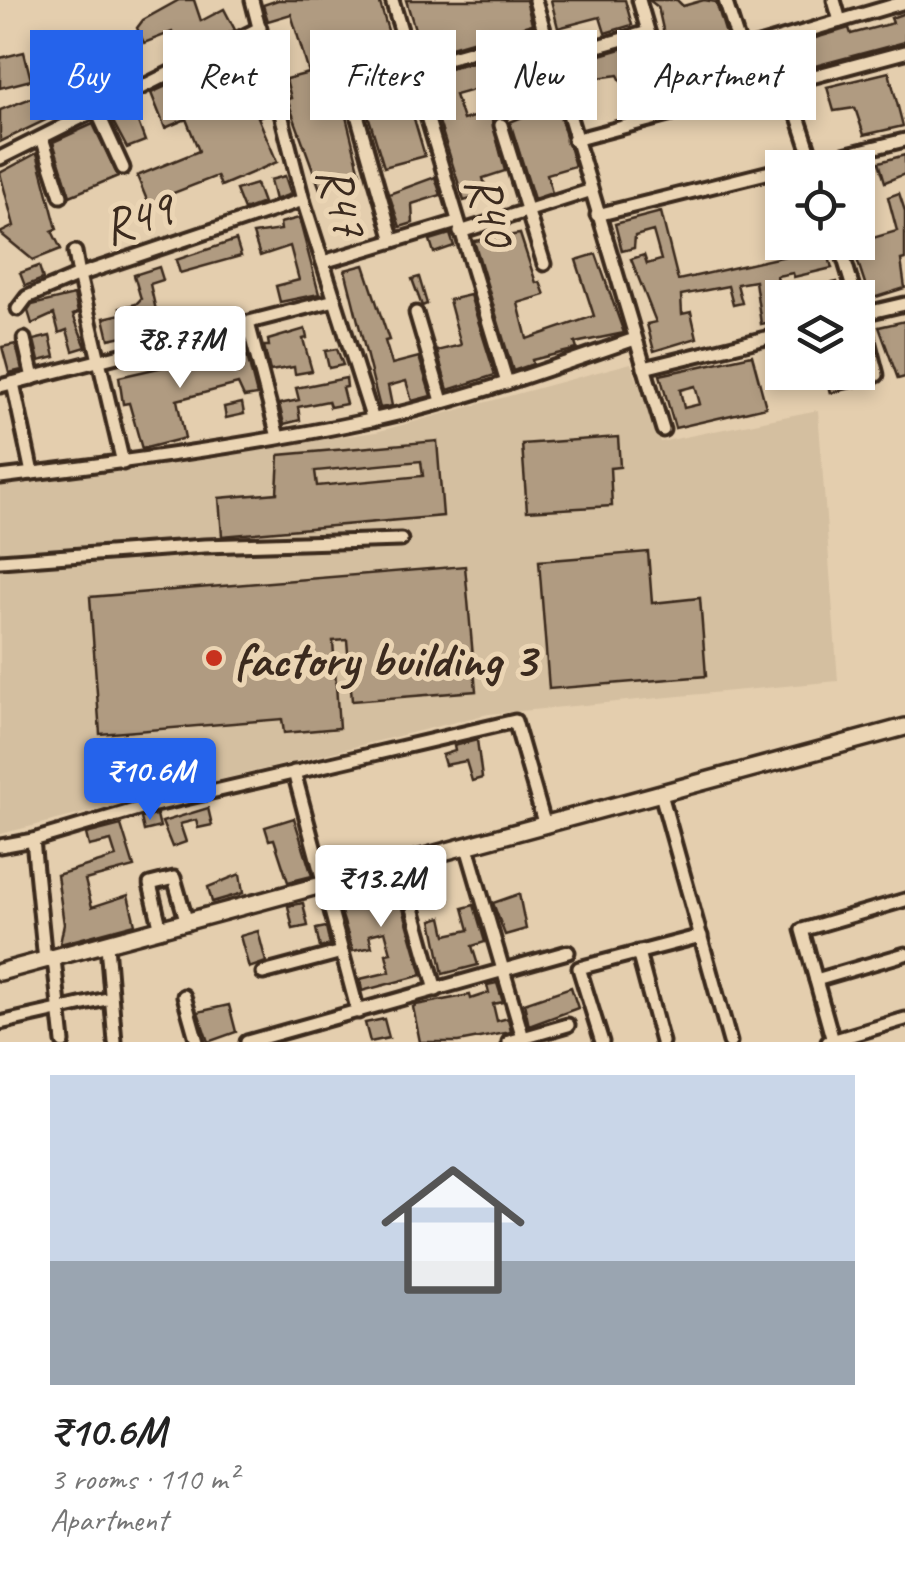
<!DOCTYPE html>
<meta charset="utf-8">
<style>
body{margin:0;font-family:Caveat,sans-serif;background:#f2f2f2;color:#222;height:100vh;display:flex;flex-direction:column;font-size:38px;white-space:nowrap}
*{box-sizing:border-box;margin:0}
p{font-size:32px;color:#767676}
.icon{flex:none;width:55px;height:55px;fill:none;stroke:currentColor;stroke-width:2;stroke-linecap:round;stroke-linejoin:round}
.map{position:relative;height:1042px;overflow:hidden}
.details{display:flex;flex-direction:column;background:#fff;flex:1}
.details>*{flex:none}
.guide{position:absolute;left:30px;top:30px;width:845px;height:90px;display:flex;gap:20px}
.fabs{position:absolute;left:765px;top:150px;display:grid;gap:20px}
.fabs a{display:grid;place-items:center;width:110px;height:110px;border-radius:0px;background:#fff;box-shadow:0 5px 15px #0003;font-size:50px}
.price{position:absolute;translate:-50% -85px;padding:0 22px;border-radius:10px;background:#fff;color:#222;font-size:32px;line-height:65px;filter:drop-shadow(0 2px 5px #0008)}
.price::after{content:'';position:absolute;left:50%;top:60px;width:30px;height:22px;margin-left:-15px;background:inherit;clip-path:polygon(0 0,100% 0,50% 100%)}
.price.current{background:#2563eb;color:#fff}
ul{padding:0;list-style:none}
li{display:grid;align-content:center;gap:20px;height:530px;padding:0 50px}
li+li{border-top:2px solid #e0e0e0}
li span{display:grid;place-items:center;height:310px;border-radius:0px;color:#555}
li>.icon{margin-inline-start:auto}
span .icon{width:180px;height:180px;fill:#fffc;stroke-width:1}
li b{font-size:42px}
.tag{padding:0 35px;border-radius:0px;background:#fff;box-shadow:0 5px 15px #0003;font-size:35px;line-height:90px}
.tag.current{background:#2563eb;color:#fff}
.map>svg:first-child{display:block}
</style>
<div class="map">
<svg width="905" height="1042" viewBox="0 0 905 1042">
<rect width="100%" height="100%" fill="#e4ceae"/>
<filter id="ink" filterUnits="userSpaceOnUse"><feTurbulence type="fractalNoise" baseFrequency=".01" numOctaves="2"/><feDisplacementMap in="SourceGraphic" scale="20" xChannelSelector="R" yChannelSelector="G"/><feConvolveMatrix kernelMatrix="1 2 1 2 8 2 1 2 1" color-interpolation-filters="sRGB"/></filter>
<g filter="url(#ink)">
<!-- built -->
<path fill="#d4bfa0" d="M631,363l29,79 158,-32 20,271 -350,33 -488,120v-352l376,-50z"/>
<!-- building -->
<g fill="#b09b81" stroke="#3b2a1e" stroke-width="2.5" fill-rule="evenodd">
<path d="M179,0h15l7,21 23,-12 11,21 -50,25 -13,-23 -28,11 -7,-15 6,-8z"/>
<path d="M278,0h101l46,156 -41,11 -31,-101 -12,-6 -6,12 25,101 -40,16 -33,-90 4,-1 -5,-19 23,-6 -18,-59 -23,7 -5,-16z"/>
<path d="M406,0h120l6,24 -109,31z"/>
<path d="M551,0h74l7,25 -27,8 -5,-16 -42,11z"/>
<path d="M649,0h28l6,6 21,-6 12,2 13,42 -59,17 -12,-54z"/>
<path d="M905,13v29l-225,60 -6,-22 175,-52 2,6 42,-11 -2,-5z"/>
<path d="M105,33l22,48 -127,61v-32l65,-25 -2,-4 19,-9 -1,-4 -22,5 -6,-13z"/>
<path d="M642,43l7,24 -10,3 9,24 6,-1 6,14 -33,9 -3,-7 6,-10 -12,-24 -35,5 -10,-17z"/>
<path d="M539,46l11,39 -23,6 -4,-15 -68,19 8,25 27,-8 15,59 -22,7 4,16 -23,7 -40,-127z"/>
<path d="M244,50l25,62 -11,5 19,45 -56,24 -4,-10 -54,21 -12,13 -14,-34 62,-25 -13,-32 -21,9 -14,-35z"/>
<path d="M24,52l7,28 -31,8v-30z"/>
<path d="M889,72l14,54 -39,9 -9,-27 -21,3 -7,-24z"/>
<path d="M131,103l14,38 -18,7 -18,-34z"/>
<path d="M556,103l19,63 -28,8 5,19 -18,6 -24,-77z"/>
<path d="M93,124l25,52 -48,20 -17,-54z"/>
<path d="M37,153l20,76 -5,2 9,18 -28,11 -33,-27 14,-7 -14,-53z"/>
<path d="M905,155v19l-20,8 -6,-20z"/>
<path d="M285,176l6,18 -16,6 -5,-20z"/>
<path d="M435,177l6,18 -29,9 1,19 -13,4 -11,-33z"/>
<path d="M256,184l7,19 -19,7 -8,-20z"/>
<path d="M899,193l6,18v48l-4,1 4,28 -35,11 -18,-55 45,-13 -9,-34z"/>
<path d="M661,212l17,68 108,-24 -4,-14h43l7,26 -38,9 -1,-4 -16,3 1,5 -10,3 3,13 10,-3 1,26 -21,4 -6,-43 -18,3 5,19 -9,2 -5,-19 -47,9 1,19 9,-2 6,26 -43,13 -7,-27 9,-2 -25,-63 13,-4 3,9 14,-4 -6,-22 -2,-7 -18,5 -1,12 -12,3 -7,-27z"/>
<path d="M299,218l20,76 -39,8 -4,-16 23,-6 -9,-34 -30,10 -7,-22 28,-4 -1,-7z"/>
<path d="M450,234l4,12 -20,7 -4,-13z"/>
<path d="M520,234l16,49 4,-1 5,13 -27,8 9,36 67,-23 -18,-56 20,-6 28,79 -49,10 2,6 -45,11 1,4 -20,7 -39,-130z"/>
<path d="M236,240l5,16 -61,17 -4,-13z"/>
<path d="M364,265l25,75 -4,1 7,23 27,-7 12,39 -19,5 -6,-20 -18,5 4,20 -12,2 -35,-138z"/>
<path d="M39,266l4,13 -18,7 -5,-13z"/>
<path d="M159,267l4,13 -13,4 10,44 -51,11 -5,-21 17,-4 -1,-6 16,-4 5,-5 -7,-24z"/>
<path d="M419,277l8,27 -5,2 -10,-27z"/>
<path d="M837,282l4,16h-41l-1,-7z"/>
<path d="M74,295l4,18 -5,2 13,32 -13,4 -6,-21 -8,3 -5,-19 -22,10 -4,-13 4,-6z"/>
<path d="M470,295l25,80 -47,15 -11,-39 24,-6 -12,-45z"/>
<path d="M905,321v56l-7,2 -19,-52z"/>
<path d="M305,329l2,9 -4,1 9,32 -17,3 -1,-7 -24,4 -6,-25h5l-1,-6z"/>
<path d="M50,336l5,21 -16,4 -5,-21z"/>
<path d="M16,344l6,26 -13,3 -7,-26z"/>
<path d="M226,347l3,13 18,-4 10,39 -13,2 -6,-13 -61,16 8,38 -43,11 -13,-46 -6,1 -4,-27 44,-10 -1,-5 16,-2 -1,-6z"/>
<path d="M337,349l6,16 -14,3 -4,-17z"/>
<path d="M860,354l8,30 -37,9 -6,-21h33z"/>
<path d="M752,355l14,52 -91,21 -15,-53zM695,386l5,18 -16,4 -4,-18z"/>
<path d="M346,378l1,9 -5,1 4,16 -16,3 -2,-6 -30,6 2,13 -16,4 -5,-20 20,-4 -3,-12z"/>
<path d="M242,403l2,11 -18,4 -2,-11z"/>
<path d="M618,437l2,30 -10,1 2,38 -85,5 -5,-67z"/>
<path d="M437,441l6,75 -221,20 -3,-38 58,-5 2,-38zM421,461l2,15 -106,10 -2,-15z"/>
<path d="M648,552l4,51 48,-5 6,78 -157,13 -10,-128z"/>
<path d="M465,566l11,125 -124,10 -5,-61 -14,1 6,87 -55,5 -2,-14 -182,15 -10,-137z"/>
<path d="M477,740l5,38 -10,3 -6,-20 -21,4 -3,-10 13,-4 -1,-5z"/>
<path d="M208,808l4,17 -14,3 -2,-8 -16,4 6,18 -14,5 -10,-25z"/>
<path d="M157,815l3,12 -16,4 -3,-13z"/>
<path d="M294,818l18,58 -24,6 -14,-43 -5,1 -4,-13z"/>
<path d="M121,825l13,42 -49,13 7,27 36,-12 7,29 -75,20 4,-20 -7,-49 59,-18 -5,-16 -22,5 -3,-12z"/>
<path d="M440,870l4,17 -23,6 -4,-17z"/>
<path d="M240,874l3,19 -31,9 -4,-15z"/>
<path d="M395,880l27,95 -60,16 -2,-12 30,-7 -4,-18 5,-1 -6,-22 -16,4 3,12 -19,4 -13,-42 6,-2 -4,-14z"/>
<path d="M519,894l7,35 -21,6 -12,-32z"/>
<path d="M303,903l5,23 -15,3 -5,-23z"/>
<path d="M474,905l11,37 -13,4 6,19 -35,9 -11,-54 10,-3 4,18 23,-5 -6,-22z"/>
<path d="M326,927l4,18 -10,3 -4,-19z"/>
<path d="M258,931l8,31 -17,6 -9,-32z"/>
<path d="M497,983l6,19 -10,2 4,17 11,-3 3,14 -53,10h-38l-7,-35 3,-2 54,-10 1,4 18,-6 -2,-8z"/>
<path d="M571,987l7,21 -49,18 -5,-23z"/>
<path d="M229,1005l7,27 -28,10 -10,-30z"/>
<path d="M384,1019l5,19 -19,4 -5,-19z"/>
</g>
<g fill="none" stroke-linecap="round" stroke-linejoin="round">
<!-- minor casing -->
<g stroke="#3b2a1e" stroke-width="19">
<g id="minor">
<path d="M252,0l51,200 70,220"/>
<path d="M392,0l115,383"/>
<path d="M535,0l128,430"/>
<path d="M639,0l33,114"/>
<path d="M725,0l16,50"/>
<path d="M834,0l6,21"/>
<path d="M552,59l96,-27"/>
<path d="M412,68l132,-37"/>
<path d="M344,69l49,172"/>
<path d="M660,74l245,-72"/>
<path d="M787,83l27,82"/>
<path d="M97,111l26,57"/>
<path d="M501,125l43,139"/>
<path d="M42,138l19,58"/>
<path d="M574,140l331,-88"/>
<path d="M0,158l260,-130"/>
<path d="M790,168l115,-28"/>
<path d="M597,215l185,-46"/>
<path d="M460,232l129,-41"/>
<path d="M839,242l17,56"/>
<path d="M323,262l134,-40"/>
<path d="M858,302l19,73"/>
<path d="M18,309l9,-12 52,-22 -4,-23"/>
<path d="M416,313l26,88"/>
<path d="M858,315l47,-11"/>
<path d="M248,323l30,114"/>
<path d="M24,339l9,39"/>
<path d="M644,368l138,-34"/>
<path d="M13,383l19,90"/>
<path d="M0,386l335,-86"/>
<path d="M123,463l-44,-188 224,-75"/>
<path d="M0,477c124,-15 249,-31 371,-57 90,-19 177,-51 264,-81"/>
<path d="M0,561l204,-15 197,-6"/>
<path d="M294,772l64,240"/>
<path d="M661,794l69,248"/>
<path d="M0,846l33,-6"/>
<path d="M467,847l56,191"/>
<path d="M401,865l35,125"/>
<path d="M161,930l-11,-46 24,-6 13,45"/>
<path d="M107,945l8,97"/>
<path d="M638,952l24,90"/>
<path d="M54,959l9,83"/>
<path d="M45,961l-12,-121 105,-31 377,-88 30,105"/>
<path d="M263,973l79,-21"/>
<path d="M816,980l89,-26"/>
<path d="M184,996l13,46"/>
<path d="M0,1023l111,-25"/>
<path d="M833,1041l-31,-111 103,-30"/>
<path d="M247,1042l321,-90"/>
<path d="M509,1042l59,-17"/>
<path d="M602,1042l-23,-74 122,-32"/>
<path d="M828,1042l77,-23"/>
</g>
</g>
<!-- tertiary casing -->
<g stroke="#3b2a1e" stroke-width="22">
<path id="tertiary" d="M0,972l905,-245"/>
</g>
<!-- minor -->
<use href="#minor" stroke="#ebd5b4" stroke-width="11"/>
<!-- tertiary -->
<use href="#tertiary" stroke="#ebd5b4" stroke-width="15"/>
</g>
</g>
<!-- markers -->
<circle fill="#c8321e" stroke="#ebd5b4" stroke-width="4" cx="214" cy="658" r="10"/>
<g text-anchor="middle" stroke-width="10" stroke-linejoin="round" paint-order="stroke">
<!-- street labels -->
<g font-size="50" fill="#3b2a1e" stroke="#ebd5b4">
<text transform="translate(344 201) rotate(74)" y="18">R47</text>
<text transform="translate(493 210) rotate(73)" y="18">R40</text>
<text transform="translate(137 216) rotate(-19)" y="18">R49</text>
</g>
<!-- poi labels -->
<g font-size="50" font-weight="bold" fill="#3b2a1e" stroke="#ebd5b4" text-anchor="start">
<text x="234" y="676">factory building 3</text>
</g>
</g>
</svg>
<div class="fabs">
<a><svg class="icon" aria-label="locate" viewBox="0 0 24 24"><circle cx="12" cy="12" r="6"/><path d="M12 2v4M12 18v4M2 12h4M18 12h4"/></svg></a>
<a><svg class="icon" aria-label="layers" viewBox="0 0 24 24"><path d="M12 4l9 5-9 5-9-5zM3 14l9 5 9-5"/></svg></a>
</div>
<b class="price" style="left:180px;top:391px">₹8.77M</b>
<b class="price current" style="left:150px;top:823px">₹10.6M</b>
<b class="price" style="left:381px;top:930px">₹13.2M</b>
<div class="guide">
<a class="tag current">Buy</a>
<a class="tag">Rent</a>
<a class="tag">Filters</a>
<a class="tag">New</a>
<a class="tag">Apartment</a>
</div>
</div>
<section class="details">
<ul>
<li><span style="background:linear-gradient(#c9d6e8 60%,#9aa5b1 0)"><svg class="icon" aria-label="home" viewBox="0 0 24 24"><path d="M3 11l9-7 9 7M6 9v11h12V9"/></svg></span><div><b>₹10.6M</b><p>3 rooms · 110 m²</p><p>Apartment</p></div></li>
</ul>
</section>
